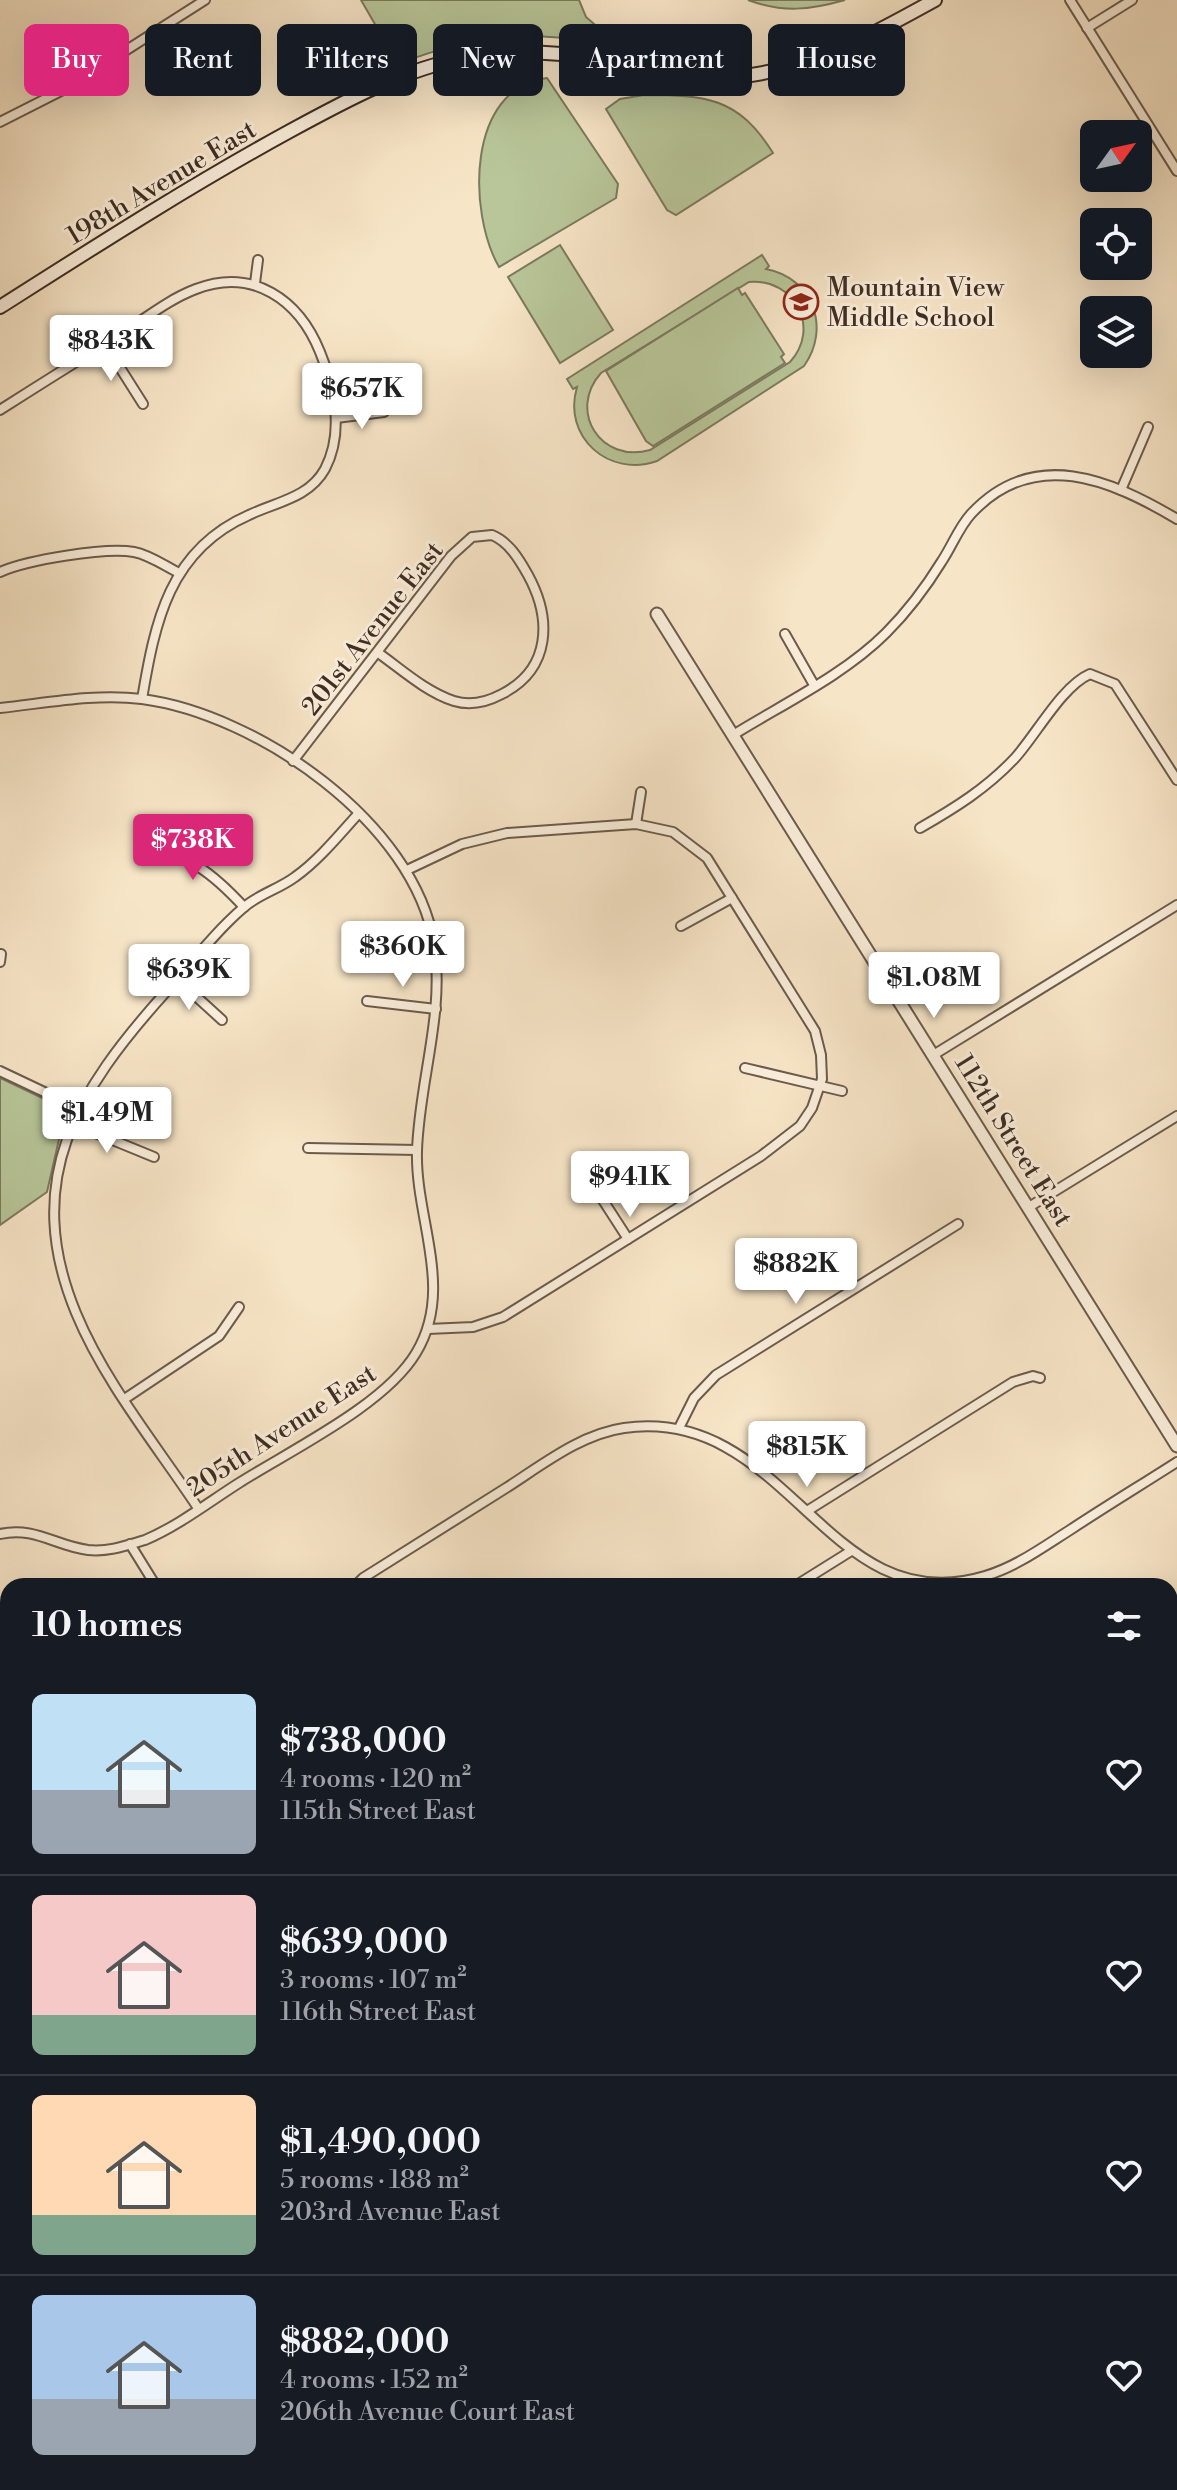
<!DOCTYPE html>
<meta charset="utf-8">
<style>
body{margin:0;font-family:"Libre Bodoni",serif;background:#20242c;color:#f1f3f6;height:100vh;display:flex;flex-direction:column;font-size:30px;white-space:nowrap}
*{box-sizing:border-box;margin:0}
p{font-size:26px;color:#9ea1a6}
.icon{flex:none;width:44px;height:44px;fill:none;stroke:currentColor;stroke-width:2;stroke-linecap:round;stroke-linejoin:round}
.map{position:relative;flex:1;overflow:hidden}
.panel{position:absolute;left:0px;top:1578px;width:1178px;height:912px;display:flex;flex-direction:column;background:#171b24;border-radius:24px 24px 0 0;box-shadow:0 8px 32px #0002}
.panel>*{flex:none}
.hud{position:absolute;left:24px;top:24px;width:1130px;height:72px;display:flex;gap:16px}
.needle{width:52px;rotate:57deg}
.tools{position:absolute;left:1080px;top:120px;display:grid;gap:16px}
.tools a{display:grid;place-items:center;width:72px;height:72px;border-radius:12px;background:#171b24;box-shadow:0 8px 32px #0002;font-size:40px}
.price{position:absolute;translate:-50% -68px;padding:0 18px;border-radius:8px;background:#fff;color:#222;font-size:26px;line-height:52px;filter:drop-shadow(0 2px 4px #0008)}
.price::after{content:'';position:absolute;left:50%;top:48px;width:24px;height:18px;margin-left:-12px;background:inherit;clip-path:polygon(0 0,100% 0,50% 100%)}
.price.on{background:#db2777;color:#fff}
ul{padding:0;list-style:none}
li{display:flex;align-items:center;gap:24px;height:200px;padding:0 32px}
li+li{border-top:2px solid #363941}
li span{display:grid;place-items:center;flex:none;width:224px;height:160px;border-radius:12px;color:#555}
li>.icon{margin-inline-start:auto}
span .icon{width:96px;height:96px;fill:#fffc;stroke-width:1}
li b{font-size:34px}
h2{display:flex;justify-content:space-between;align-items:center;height:96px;padding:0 32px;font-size:34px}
.pill{padding:0 28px;border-radius:12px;background:#171b24;box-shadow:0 8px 32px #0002;font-size:28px;line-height:72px}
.pill.on{background:#db2777;color:#fff}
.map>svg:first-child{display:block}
</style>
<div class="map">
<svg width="1177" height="2490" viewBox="0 0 1177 2490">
<rect width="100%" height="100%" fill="#f7e5c7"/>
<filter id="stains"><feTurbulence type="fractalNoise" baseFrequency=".0025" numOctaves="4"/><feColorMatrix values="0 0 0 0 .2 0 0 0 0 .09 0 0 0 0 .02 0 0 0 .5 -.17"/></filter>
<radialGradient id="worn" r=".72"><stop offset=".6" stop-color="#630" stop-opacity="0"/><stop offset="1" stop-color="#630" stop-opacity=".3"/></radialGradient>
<!-- green -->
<g fill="#b8c699" stroke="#7b7a5e" stroke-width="2" fill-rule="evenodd">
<path d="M361,0h218l7,17 32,28c-90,-14 -134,-14 -220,19z"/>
<path d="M748,0h97c-35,10 -62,13 -97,0z"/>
<path d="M547,78l71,106 -2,14 -117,69c-31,-54 -33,-179 48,-189z"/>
<path d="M644,95c62,0 94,2 129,58l-97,62 -9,-5 -61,-101 14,-10z"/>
<path d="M560,245l53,85 -53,33 -52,-86z"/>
<path d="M762,255l7,11 -3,3c47,9 65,59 38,97l-147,95c-48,17 -95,-24 -80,-74l-4,2 -6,-10zM749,282c46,-4 72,46 41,80l-140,88c-49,14 -83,-39 -49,-77z"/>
<path d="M738,288l4,7 3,-2 39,61 -3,3 4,6 -132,83 -7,-5 -40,-70z"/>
<path d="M0,1078l57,27 8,8 -18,79 -47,33z"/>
</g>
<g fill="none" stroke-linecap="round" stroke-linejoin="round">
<!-- minor casing -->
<g stroke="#6c5b4c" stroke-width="12">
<g id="minor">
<path d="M1070,0l107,171"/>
<path d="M1087,28l45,-28"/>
<path d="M0,122l67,-34 138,-88"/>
<path d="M255,283l3,-23"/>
<path d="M105,344l38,60"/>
<path d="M0,410c39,-25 79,-50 118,-74 25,-16 51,-37 78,-47 57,-22 103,11 124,63 15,36 24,81 5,117 -16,29 -49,33 -76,46 -80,35 -94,107 -107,184"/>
<path d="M336,418l48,-6"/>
<path d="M1121,490l27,-63"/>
<path d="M0,572c27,-12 105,-25 134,-20 16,3 31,14 45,21"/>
<path d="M785,634l29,51"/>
<path d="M0,708c47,-5 95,-15 142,-9 115,15 273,124 292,245 11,69 -15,138 -17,207 -2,68 38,138 -1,202 -31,52 -125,97 -177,130 -30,19 -61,43 -94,57 -20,6 -36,12 -57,10 -32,-4 -54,-24 -88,-16"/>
<path d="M733,735c50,-31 111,-60 153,-102 22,-22 40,-46 56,-72 10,-15 17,-34 29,-47 63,-68 140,-34 206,5"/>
<path d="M293,761l158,-205 21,-19 20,-2c17,7 27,24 36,40 24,44 23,94 -26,119 -15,8 -32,12 -48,7 -28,-9 -53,-32 -77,-49"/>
<path d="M636,824l5,-32"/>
<path d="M920,828c35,-20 67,-40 95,-70 21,-23 47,-72 75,-84l25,10 62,96"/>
<path d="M142,853c43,-5 74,24 102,54"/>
<path d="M407,870l55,-26 45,-11 129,-9 37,8 34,26 108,173 6,24 1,24 -10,29 -12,18 -39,30 -258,161 -30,10 -45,2"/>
<path d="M681,926l51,-28"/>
<path d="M0,962l1,-8"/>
<path d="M177,979l45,41"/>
<path d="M367,1001l69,8"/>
<path d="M935,1054l242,-149"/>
<path d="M745,1068l97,23"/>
<path d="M0,1071l78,37"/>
<path d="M71,1123l83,34"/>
<path d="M308,1148l109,2"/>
<path d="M590,1180l38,59"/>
<path d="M1029,1207l148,-91"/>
<path d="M126,1398l93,-62 20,-29"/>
<path d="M679,1428l15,-30 22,-23 242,-151"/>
<path d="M198,1508c-41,-62 -93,-125 -122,-195 -55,-133 1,-222 89,-320 25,-28 49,-60 78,-85 14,-13 36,-19 52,-31 24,-17 44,-42 64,-64"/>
<path d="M807,1511l206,-129 20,-6 7,2"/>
<path d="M130,1544l26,42"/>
<path d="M355,1586l8,-8c47,-30 95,-60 143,-90 36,-23 75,-54 118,-60 165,-23 202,196 361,148 31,-9 58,-29 85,-46 35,-23 71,-45 107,-68"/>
<path d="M795,1586l56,-35"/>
<path d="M0,1815l8,-5"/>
<path d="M1170,1817l7,-6"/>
<path d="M0,1911l8,-6"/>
<path d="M1170,2356l7,40"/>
<path d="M0,2371l8,-5"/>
<path d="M105,2482v8"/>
<path d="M567,2482l13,8"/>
<path d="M711,2482l9,8"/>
<path d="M910,2482l8,8"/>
<path d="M220,2490l14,-8"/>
<path d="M967,2490l10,-8"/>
</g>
</g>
<!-- tertiary casing -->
<g stroke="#6c5b4c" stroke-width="15">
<g id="tertiary">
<path d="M657,614l520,832"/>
<path d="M0,1842l8,13"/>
<path d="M1170,2466l7,-5"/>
<path d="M396,2482l5,8"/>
<path d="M1131,2490l13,-8"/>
</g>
</g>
<!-- secondary casing -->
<g stroke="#3e2d23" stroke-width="16">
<path id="secondary" d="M0,307c96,-61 191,-122 290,-176 57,-31 114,-62 178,-74 43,-8 90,-5 133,2 34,6 67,16 102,18 86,5 159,-37 232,-77"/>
</g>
<!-- minor -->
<use href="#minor" stroke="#faeedb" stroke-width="8"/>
<!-- tertiary -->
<use href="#tertiary" stroke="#faeedb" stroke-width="11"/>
<!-- secondary -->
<use href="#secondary" stroke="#faeedb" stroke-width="12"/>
</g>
<!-- icons -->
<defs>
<g id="school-ring" transform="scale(1.8)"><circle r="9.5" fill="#faeedb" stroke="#8f2418" stroke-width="1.5"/><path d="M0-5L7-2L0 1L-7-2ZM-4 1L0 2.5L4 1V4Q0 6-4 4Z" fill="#8f2418"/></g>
</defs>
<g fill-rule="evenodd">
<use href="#school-ring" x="801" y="302"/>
</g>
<g text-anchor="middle" stroke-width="6" stroke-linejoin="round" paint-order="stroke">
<!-- street labels -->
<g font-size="26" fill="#3e2d23" stroke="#faeedb">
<text transform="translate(161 182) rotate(-31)" y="9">198th Avenue East</text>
<text transform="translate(372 628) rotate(-52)" y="9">201st Avenue East</text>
<text transform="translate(1014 1140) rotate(58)" y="9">112th Street East</text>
<text transform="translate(281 1430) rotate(-33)" y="9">205th Avenue East</text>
</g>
<!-- poi labels -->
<g font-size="26" fill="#3e2d23" stroke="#faeedb" text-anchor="start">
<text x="827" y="296">Mountain View<tspan x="827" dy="30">Middle School</tspan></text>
</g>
</g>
<rect width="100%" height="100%" filter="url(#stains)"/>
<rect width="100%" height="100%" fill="url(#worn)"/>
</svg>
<div class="tools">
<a><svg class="needle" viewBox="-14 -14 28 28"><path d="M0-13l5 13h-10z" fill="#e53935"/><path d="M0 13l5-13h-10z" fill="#9ea1a6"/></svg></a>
<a><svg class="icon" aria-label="locate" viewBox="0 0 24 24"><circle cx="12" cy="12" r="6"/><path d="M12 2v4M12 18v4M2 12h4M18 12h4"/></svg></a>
<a><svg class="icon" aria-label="layers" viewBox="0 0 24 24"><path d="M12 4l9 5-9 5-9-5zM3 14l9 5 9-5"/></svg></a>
</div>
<b class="price" style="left:111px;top:383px">$843K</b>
<b class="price" style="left:362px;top:431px">$657K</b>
<b class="price on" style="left:193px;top:882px">$738K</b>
<b class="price" style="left:403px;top:989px">$360K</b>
<b class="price" style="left:189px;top:1012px">$639K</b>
<b class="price" style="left:934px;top:1020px">$1.08M</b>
<b class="price" style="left:107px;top:1155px">$1.49M</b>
<b class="price" style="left:630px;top:1219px">$941K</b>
<b class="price" style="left:796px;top:1306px">$882K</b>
<b class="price" style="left:807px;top:1489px">$815K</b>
<div class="hud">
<a class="pill on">Buy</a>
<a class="pill">Rent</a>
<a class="pill">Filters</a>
<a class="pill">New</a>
<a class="pill">Apartment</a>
<a class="pill">House</a>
</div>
<section class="panel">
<h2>10 homes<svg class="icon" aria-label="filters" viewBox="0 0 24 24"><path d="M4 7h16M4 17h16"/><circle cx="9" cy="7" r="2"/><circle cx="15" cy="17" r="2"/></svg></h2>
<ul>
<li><span style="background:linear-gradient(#bfe0f5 60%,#9aa5b1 0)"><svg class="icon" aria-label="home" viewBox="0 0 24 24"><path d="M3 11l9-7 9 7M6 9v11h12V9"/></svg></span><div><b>$738,000</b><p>4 rooms · 120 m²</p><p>115th Street East</p></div><svg class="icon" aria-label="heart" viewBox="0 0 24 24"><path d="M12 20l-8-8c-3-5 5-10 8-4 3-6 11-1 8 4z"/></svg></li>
<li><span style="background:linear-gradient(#f6c9c9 75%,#7fa58c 0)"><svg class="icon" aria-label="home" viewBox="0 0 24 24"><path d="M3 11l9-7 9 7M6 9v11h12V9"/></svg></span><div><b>$639,000</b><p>3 rooms · 107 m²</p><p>116th Street East</p></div><svg class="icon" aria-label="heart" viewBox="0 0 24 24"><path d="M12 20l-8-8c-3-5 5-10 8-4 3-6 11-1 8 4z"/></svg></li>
<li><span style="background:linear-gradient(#ffd9b3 75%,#7fa58c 0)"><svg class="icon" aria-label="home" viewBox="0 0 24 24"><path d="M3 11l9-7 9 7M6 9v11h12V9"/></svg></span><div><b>$1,490,000</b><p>5 rooms · 188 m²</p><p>203rd Avenue East</p></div><svg class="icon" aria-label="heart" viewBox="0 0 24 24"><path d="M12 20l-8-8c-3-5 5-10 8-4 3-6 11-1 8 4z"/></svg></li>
<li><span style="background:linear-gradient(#a9c7e8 65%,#9aa5b1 0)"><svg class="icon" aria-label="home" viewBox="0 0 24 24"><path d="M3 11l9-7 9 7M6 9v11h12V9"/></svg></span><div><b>$882,000</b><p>4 rooms · 152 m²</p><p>206th Avenue Court East</p></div><svg class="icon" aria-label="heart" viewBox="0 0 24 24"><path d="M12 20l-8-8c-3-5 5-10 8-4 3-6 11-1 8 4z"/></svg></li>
</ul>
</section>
</div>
